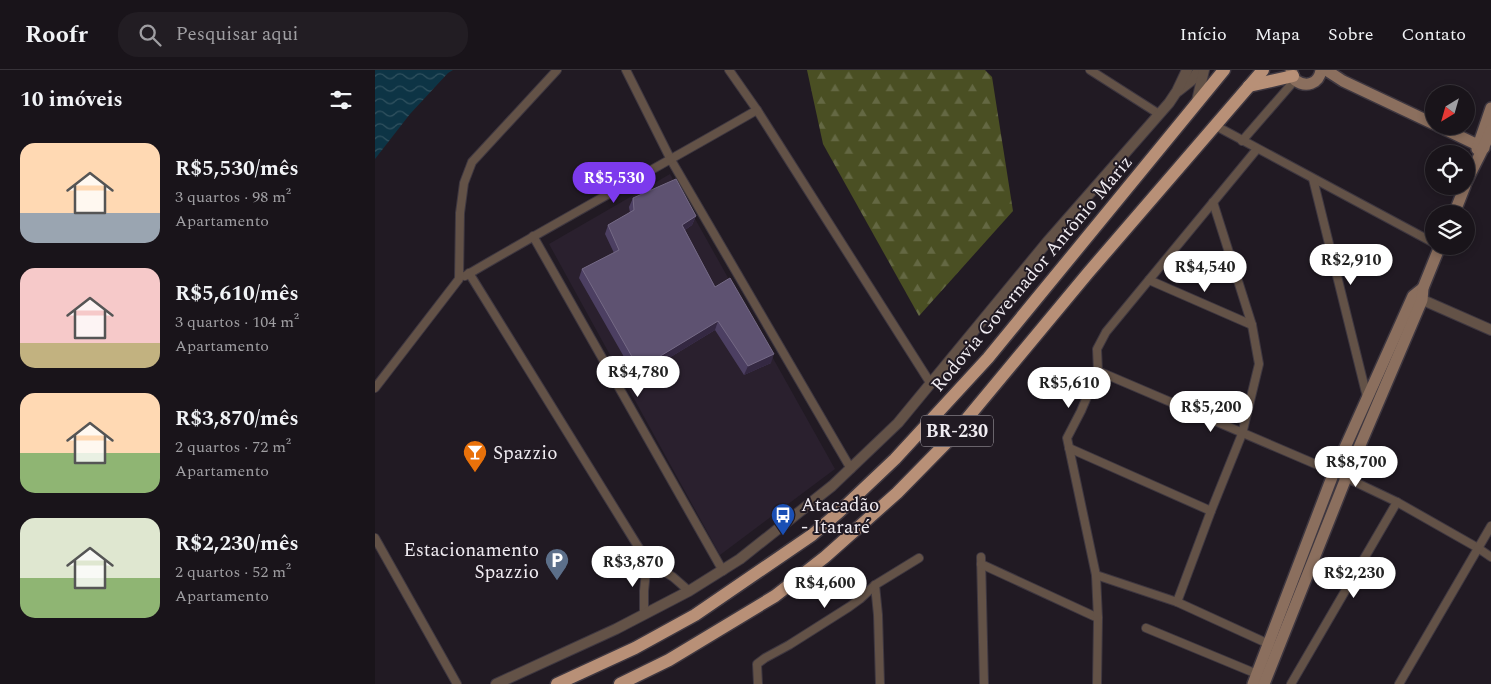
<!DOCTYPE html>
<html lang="pt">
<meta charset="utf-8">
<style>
body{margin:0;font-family:Spectral,serif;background:#221d23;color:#f1f3f6;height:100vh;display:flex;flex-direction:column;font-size:19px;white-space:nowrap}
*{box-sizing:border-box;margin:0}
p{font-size:16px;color:#9f9ea2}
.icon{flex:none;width:28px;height:28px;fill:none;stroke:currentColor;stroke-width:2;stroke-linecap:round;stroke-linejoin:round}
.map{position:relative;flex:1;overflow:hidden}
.panel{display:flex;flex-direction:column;background:#19141a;width:375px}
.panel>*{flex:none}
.needle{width:32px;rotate:217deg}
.tools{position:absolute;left:1050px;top:15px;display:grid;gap:10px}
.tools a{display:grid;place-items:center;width:50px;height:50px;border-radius:50%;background:#19141a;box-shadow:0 2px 8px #0003,0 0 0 1px #373339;font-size:25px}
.price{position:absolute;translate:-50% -42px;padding:0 11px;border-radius:18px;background:#fff;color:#222;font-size:16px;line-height:32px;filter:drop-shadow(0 1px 2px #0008)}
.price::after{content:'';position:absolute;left:50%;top:30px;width:15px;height:11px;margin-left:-8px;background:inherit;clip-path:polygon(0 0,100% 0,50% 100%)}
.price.selected{background:#7c3aed;color:#fff}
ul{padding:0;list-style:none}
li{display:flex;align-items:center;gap:15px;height:125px;padding:0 20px}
li span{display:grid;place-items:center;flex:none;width:140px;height:100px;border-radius:15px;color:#555}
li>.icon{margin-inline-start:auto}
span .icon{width:60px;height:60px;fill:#fffc;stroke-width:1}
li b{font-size:21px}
h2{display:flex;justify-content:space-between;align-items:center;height:60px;padding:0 20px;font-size:21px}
header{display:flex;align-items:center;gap:30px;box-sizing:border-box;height:70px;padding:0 25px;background:#19141a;border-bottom:1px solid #373339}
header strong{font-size:24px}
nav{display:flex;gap:28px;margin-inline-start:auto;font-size:18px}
.search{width:350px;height:45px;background:#221d23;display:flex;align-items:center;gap:12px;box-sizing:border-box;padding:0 18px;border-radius:20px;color:#9f9ea2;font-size:19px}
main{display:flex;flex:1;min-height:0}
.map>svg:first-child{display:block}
</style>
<header>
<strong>Roofr</strong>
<div class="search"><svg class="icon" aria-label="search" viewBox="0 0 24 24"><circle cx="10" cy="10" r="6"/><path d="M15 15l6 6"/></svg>Pesquisar aqui</div>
<nav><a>Início</a><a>Mapa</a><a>Sobre</a><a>Contato</a></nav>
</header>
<main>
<section class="panel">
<h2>10 imóveis<svg class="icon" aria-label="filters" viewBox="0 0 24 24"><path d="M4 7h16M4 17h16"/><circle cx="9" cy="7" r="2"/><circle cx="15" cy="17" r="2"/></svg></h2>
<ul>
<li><span style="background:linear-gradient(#ffd9b3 70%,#9aa5b1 0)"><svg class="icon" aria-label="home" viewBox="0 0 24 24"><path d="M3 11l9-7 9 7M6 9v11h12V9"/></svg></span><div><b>R$5,530/mês</b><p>3 quartos · 98 m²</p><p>Apartamento</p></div></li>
<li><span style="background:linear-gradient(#f6c9c9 75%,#c2b280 0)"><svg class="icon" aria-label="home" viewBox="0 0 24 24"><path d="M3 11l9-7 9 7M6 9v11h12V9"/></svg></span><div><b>R$5,610/mês</b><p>3 quartos · 104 m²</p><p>Apartamento</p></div></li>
<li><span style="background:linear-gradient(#ffd9b3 60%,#8fb573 0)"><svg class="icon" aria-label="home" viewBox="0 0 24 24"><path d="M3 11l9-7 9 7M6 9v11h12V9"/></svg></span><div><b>R$3,870/mês</b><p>2 quartos · 72 m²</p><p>Apartamento</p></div></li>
<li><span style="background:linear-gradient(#dfe7d0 60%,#8fb573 0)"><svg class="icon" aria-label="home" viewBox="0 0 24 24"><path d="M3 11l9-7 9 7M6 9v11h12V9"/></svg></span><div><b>R$2,230/mês</b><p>2 quartos · 52 m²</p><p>Apartamento</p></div></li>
</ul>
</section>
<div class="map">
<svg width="1116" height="614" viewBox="0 0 1116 614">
<defs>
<pattern id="forest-firs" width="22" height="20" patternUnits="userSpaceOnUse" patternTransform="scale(1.25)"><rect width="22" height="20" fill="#4a4f23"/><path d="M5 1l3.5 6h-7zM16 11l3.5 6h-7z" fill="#646843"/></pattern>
<pattern id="water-waves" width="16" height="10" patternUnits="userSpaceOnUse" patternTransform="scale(1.25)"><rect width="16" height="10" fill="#0d3445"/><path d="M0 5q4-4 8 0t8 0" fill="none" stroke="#315260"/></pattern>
</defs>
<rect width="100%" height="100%" fill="#211a23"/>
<!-- built -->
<path fill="#2a202e" d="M295,104l165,295 -115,86 -171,-311z"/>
<!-- forest -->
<path fill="url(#forest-firs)" d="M432,0h178l7,7 21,134 -94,105 -96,-172z"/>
<!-- water -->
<path fill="url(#water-waves)" d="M0,0h78l-5,3 -38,41 -35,45z"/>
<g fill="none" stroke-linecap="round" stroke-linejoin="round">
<!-- minor casing -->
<g stroke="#3e3740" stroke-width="10">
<g id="minor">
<path d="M251,0l45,90 180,309"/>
<path d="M354,0l28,40 174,274"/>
<path d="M715,0l69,44"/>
<path d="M841,56l218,117"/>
<path d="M867,71l53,-61"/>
<path d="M938,109l54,218"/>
<path d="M158,166l190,335"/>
<path d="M94,203l178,288 26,16 16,14"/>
<path d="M90,206c97,-57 195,-110 292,-166"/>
<path d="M774,210l103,45"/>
<path d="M723,301l236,101 63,30 81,46 13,9"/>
<path d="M0,318l84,-109 1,-66 4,-30 8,-21 85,-92"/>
<path d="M694,378l142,63"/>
<path d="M0,468l82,146"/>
<path d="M606,487l3,127"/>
<path d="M606,494l117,54"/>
<path d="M721,505l81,27 94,43"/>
<path d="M500,515l3,30 2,69"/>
<path d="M802,532l34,-91 31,-77 17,-70 -7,-39 -39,-123"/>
<path d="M269,545v-24l3,-30"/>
<path d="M771,558l111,46"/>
<path d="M383,614l-1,-20 8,-6 24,-13 60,-38 11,-8 15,-14 44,-27"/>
<path d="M722,614l1,-66 -2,-43 -29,-137 14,-27 17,-40 -1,-22 9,-17 151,-183"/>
<path d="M916,614l106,-182"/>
<path d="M1024,614l92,-158"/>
</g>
</g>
<!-- tertiary casing -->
<g stroke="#3e3740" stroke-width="12">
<g id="tertiary">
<path d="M803,21l14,-11 7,-10"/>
<path d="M822,31l7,-31"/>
<path d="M1041,227l75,33"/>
<path d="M121,614l120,-55 73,-38 51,-32 92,-73 66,-63 150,-182 121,-138 8,-12 10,-21"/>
</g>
</g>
<!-- secondary casing -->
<g stroke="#3e3740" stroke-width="14">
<g id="secondary">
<path d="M916,0l4,10c11,8 24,4 26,-10"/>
<path d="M951,0l17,11 91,43"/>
<path d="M1063,56l46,22"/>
<path d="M1102,79l14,-41"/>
<path d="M1091,113c8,-18 18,-34 25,-53"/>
<path d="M1079,144l11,-28"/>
<path d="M878,614l81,-212 79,-176 10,-8"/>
<path d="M889,614l82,-206 76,-178 1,-12 17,-42"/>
</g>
</g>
<!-- trunk casing -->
<g stroke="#3e3740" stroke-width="15">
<g id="trunk">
<path d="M874,16l44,-10"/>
<path d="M182,614l78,-36 60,-33 117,-80 27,-23 56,-53 93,-101 236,-288"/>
<path d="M245,614l49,-24 106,-64 50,-39 72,-64 53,-54 138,-166 175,-203"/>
</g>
</g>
<!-- minor -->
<use href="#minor" stroke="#635247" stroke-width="8"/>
<!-- tertiary -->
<use href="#tertiary" stroke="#635247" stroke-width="10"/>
<!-- secondary -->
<use href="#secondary" stroke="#8b6f5e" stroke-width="11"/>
<!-- trunk -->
<use href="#trunk" stroke="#b89077" stroke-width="12"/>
</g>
<!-- wall -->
<path fill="#4c3f62" d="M258,128l63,18 -4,9 -7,5 30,57 56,76 -27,12 -29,-45 -79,48 -57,-100 3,-9 32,-16 -9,-19 3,-9 22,-12 -1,-6z"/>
<!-- shaded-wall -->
<g fill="#342842">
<path d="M321,146l-4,9 -13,9 3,-9z"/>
<path d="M343,251l-3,9 -79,48 3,-9z"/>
<path d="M399,284l-3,9 -27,12 4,-9z"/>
</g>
<!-- building -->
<path fill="#5e5271" stroke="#756a86" d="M301,109l20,37 -14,9 33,62 15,-9 44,76 -26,12 -30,-45 -79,48 -57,-100 37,-19 -11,-25 26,-15 -1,-12z"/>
<!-- icons -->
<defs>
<g id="bar-pin" transform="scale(1.25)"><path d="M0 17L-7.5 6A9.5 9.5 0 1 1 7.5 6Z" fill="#e8710a" stroke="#211a23"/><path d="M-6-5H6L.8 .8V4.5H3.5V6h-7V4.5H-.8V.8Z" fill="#fff"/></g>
<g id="bus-pin" transform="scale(1.25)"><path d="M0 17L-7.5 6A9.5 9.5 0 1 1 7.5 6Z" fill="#1a4fb4" stroke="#211a23"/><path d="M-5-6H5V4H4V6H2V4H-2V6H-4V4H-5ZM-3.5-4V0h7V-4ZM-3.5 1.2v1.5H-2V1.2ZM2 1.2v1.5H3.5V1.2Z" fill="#fff"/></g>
<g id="parking-pin" transform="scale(1.25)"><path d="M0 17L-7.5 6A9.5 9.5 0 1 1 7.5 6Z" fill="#5c6f8a" stroke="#211a23"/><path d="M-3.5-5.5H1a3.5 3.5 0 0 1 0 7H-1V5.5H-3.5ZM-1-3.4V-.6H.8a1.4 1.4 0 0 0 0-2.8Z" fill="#fff"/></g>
</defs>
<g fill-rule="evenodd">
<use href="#bar-pin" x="100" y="382"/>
<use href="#bus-pin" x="408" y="445"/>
<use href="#parking-pin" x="182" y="490"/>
</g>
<g text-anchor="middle" stroke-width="4" stroke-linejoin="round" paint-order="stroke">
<!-- shield labels -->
<rect fill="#211a23" stroke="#b2adb4" stroke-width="1" x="546" y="345.5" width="72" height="31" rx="4"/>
<g font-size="18" font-weight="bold" fill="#f0ecf2">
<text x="582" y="367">BR-230</text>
</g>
<!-- street labels -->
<g font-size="19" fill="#f0ecf2" stroke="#211a23">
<text transform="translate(656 203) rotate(-50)" y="7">Rodovia Governador Antônio Mariz</text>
</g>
<!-- poi labels -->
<g font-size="19" fill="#f0ecf2" stroke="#211a23" text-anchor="start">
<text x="118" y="389">Spazzio</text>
<text x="426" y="441">Atacadão<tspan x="426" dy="22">- Itararé</tspan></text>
<text x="164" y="486" text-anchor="end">Estacionamento<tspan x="164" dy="22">Spazzio</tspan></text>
</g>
</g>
</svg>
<div class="tools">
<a><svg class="needle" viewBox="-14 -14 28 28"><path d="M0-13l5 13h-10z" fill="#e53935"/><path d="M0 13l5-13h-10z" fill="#9f9ea2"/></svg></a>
<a><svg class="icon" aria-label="locate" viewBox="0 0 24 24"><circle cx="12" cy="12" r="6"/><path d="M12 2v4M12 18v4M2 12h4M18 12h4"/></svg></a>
<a><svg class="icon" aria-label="layers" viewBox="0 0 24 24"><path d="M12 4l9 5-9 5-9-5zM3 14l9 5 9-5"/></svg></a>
</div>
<b class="price selected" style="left:239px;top:134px">R$5,530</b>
<b class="price" style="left:976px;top:216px">R$2,910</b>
<b class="price" style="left:830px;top:223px">R$4,540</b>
<b class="price" style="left:263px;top:328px">R$4,780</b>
<b class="price" style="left:694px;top:339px">R$5,610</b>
<b class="price" style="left:836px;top:363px">R$5,200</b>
<b class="price" style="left:981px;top:418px">R$8,700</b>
<b class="price" style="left:258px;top:518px">R$3,870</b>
<b class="price" style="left:979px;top:529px">R$2,230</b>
<b class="price" style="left:450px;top:539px">R$4,600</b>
</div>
</main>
